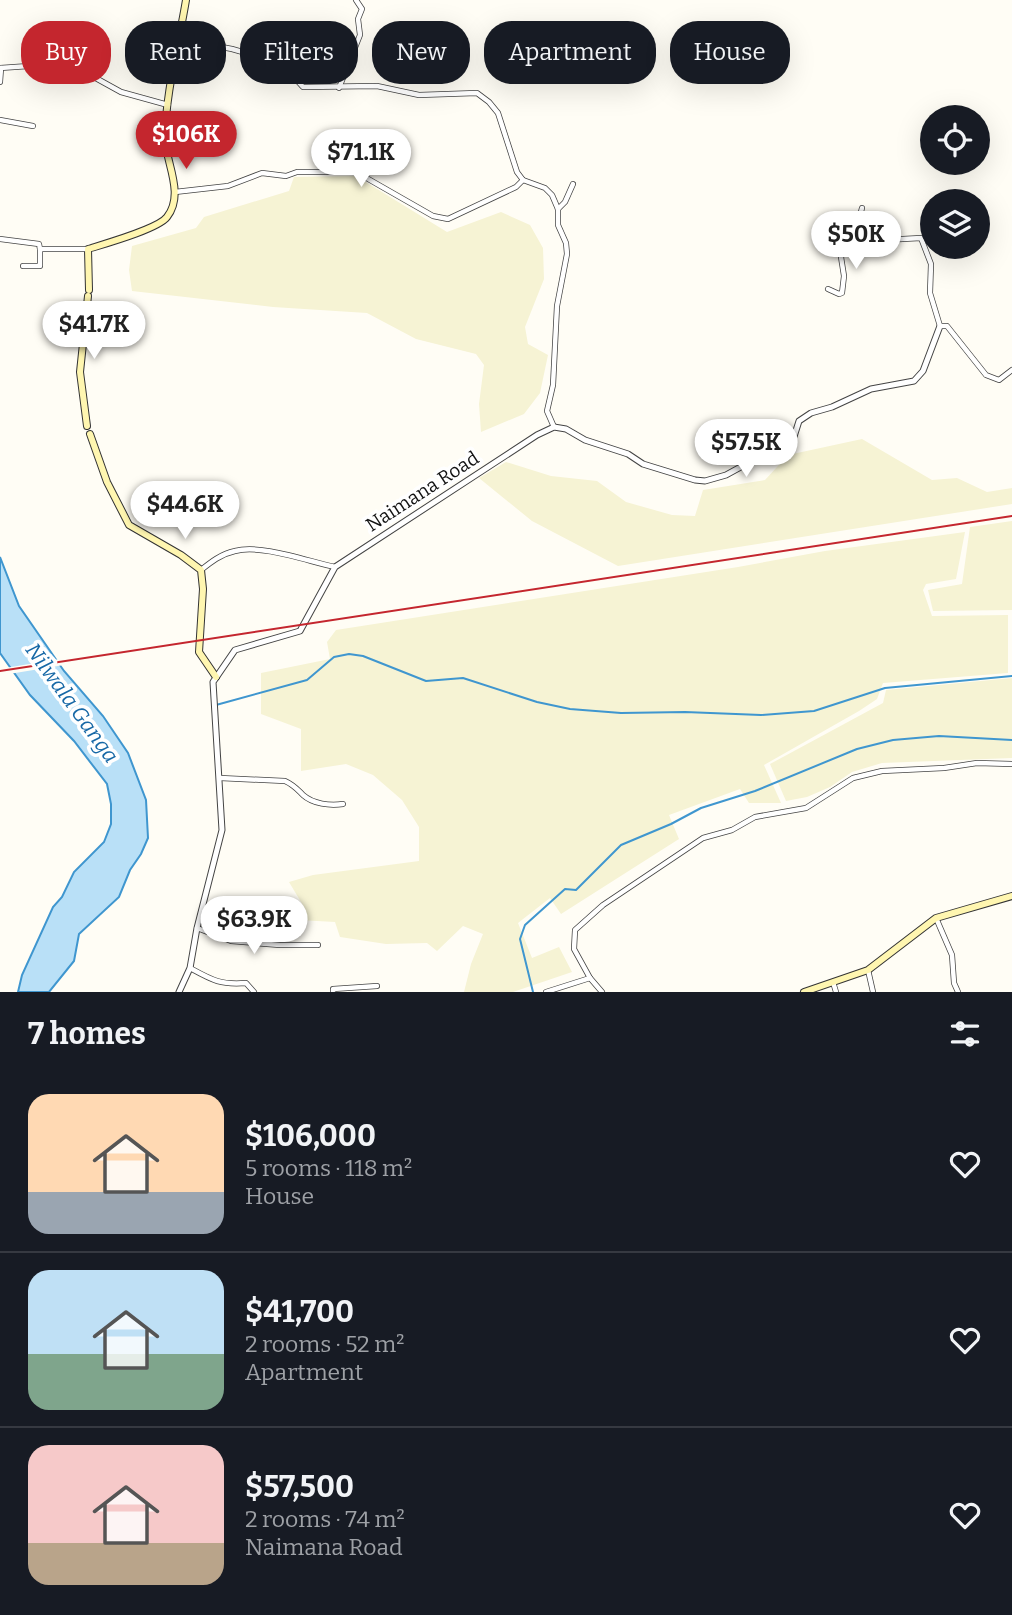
<!DOCTYPE html>
<meta charset="utf-8">
<style>
body{margin:0;font-family:Bitter,serif;background:#20242c;color:#f1f3f6;height:100vh;display:flex;flex-direction:column;font-size:26px;white-space:nowrap}
*{box-sizing:border-box;margin:0}
p{font-size:23px;color:#9ea1a6}
.icon{flex:none;width:38px;height:38px;fill:none;stroke:currentColor;stroke-width:2;stroke-linecap:round;stroke-linejoin:round}
.map{position:relative;height:992px;overflow:hidden}
.side{display:flex;flex-direction:column;background:#171b24;flex:1}
.side>*{flex:none}
.guide{position:absolute;left:21px;top:21px;width:971px;height:63px;display:flex;gap:14px}
.buttons{position:absolute;left:920px;top:105px;display:grid;gap:14px}
.buttons a{display:grid;place-items:center;width:70px;height:70px;border-radius:50%;background:#171b24;box-shadow:0 7px 28px #0002;font-size:35px}
.price{position:absolute;translate:-50% -60px;padding:0 16px;border-radius:24px;background:#fff;color:#222;font-size:23px;line-height:46px;filter:drop-shadow(0 2px 4px #0008)}
.price::after{content:'';position:absolute;left:50%;top:42px;width:21px;height:16px;margin-left:-10px;background:inherit;clip-path:polygon(0 0,100% 0,50% 100%)}
.price.on{background:#c4262e;color:#fff}
ul{padding:0;list-style:none}
li{display:flex;align-items:center;gap:21px;height:175px;padding:0 28px}
li+li{border-top:2px solid #363941}
li span{display:grid;place-items:center;flex:none;width:196px;height:140px;border-radius:21px;color:#555}
li>.icon{margin-inline-start:auto}
span .icon{width:84px;height:84px;fill:#fffc;stroke-width:1}
li b{font-size:30px}
h2{display:flex;justify-content:space-between;align-items:center;height:84px;padding:0 28px;font-size:30px}
.tag{padding:0 24px;border-radius:28px;background:#171b24;box-shadow:0 7px 28px #0002;font-size:24px;line-height:63px}
.tag.on{background:#c4262e;color:#fff}
.map>svg:first-child{display:block}
</style>
<div class="map">
<svg width="1012" height="992" viewBox="0 0 1012 992">
<rect width="100%" height="100%" fill="#fffdf5"/>
<!-- farmland -->
<g fill="#f6f3d4">
<path d="M356,176l91,56 54,-20 29,13 13,23 1,31 -19,48 3,17 20,11 -8,38 -16,21 -43,18 -2,-28 5,-39 -8,-11 -60,-15 -49,-26 -94,-6 -141,-16 -3,-21 3,-24 64,-18 8,-11 85,-26 5,-14z"/>
<path d="M862,439l70,41 25,-2 30,14 25,-4v16l-394,62 -86,-45 -53,-43 27,-16 45,14 46,5 29,21 46,13 23,1 8,-26 62,-10 23,-25z"/>
<path d="M1012,521v89l-79,1 -5,-21 34,-6 8,-57z"/>
<path d="M965,532l-9,47 -30,5 -3,6 9,26 76,-1v58l-125,10 -6,16 -18,12 -95,54 17,38h-32l-9,-14 -71,26 10,24 -118,75 -11,-16 -32,25 14,35 27,-11 13,25 -59,20h-49l7,-28 12,-30 -20,-8 -26,25 -10,-8 -41,1 -46,-7 -5,-15 -36,-2 5,-13 -15,-25 24,-7 106,-14v-34l-17,-27 -29,-25 -27,-11 -45,7v-42l-40,-15v-41l69,-14 -3,-17 9,-12 402,-63 87,-16z"/>
<path d="M1012,671v87l-130,5 -30,9 -22,15 -23,10 -21,4 -16,-37 113,-61 3,-13 126,-12z"/>
</g>
<!-- water -->
<path fill="#b9e0f7" stroke="#3f96cf" stroke-width="2" d="M0,557l19,49 45,65 39,45 25,37 18,47 2,38 -7,16 -11,16 -11,27 -40,37 -5,27 -25,31h-31l4,-17 31,-68 9,-10 12,-25 30,-30 7,-18v-20l-4,-20 -33,-43 -44,-46 -30,-42z"/>
<!-- pier -->
<path fill="#fffdf5" d="M60,659l4,6 -55,9 -4,-6z"/>
<g fill="none" stroke-linecap="round" stroke-linejoin="round">
<!-- stream -->
<g stroke="#3f96cf" stroke-width="2">
<path d="M216,705l91,-25 27,-23 15,-3 14,2 63,25 37,-3 74,24 33,7 51,4 64,-1 76,3 53,-4 71,-23 127,-12"/>
<path d="M533,992l-13,-53 5,-14 40,-36 11,1 45,-45 50,-21 30,-16 54,-17 102,-42 36,-9 46,-4 73,4"/>
</g>
<!-- minor casing -->
<g stroke="#444" stroke-width="6">
<g id="minor">
<path d="M180,39l52,10 49,14 22,24 74,-1 42,9 58,-2 12,9 9,11 19,59 6,8 22,8 7,7 6,14v16l8,18 1,11 -10,52 -4,79 -6,26 7,16"/>
<path d="M0,68l29,-2 36,2 27,8 29,16 47,13"/>
<path d="M0,82l1,-14"/>
<path d="M339,88l21,-53 -2,-16 4,-10 -6,-9"/>
<path d="M0,120l33,6"/>
<path d="M175,192l53,-6 34,-13 24,3 11,-4h59l77,44 15,3 68,-32 7,-7"/>
<path d="M558,209l7,-7 8,-18"/>
<path d="M0,239l39,5 1,5"/>
<path d="M848,242l73,-4 10,26 -1,29 10,33h7l39,49 13,5 13,-10"/>
<path d="M23,266h17v-17h48"/>
<path d="M828,289l11,5 3,-1 2,-17 -3,-19 17,-34 4,-15"/>
<path d="M201,570c10,-8 20,-16 34,-19 26,-7 72,10 100,16"/>
<path d="M220,778l65,3c9,4 12,8 18,14 10,9 27,11 40,9"/>
<path d="M936,918l16,37 2,28 4,9"/>
<path d="M197,928l34,13 49,4h38"/>
<path d="M190,968c22,12 30,17 56,15l8,9"/>
<path d="M868,970l5,22"/>
<path d="M833,982l3,10"/>
<path d="M333,992v-3l44,-3"/>
<path d="M546,992l44,-14"/>
<path d="M602,992l-12,-14 -16,-29 1,-19 28,-25 100,-67 29,-8 23,-13 51,-9 47,-30 29,-7 62,-3 33,-5 35,1"/>
</g>
</g>
<!-- tertiary casing -->
<g stroke="#444" stroke-width="7">
<path id="tertiary" d="M179,992l11,-24 7,-40 25,-98 -9,-148 22,-32 65,-19 35,-64 202,-132 17,-8 12,2 19,11 43,14 15,10 52,16 10,1 21,-6 22,-12 17,-4 27,-16 7,-22 12,-8 21,-6 39,-18 43,-8 9,-10 17,-45"/>
</g>
<!-- secondary casing -->
<g stroke="#333" stroke-width="8">
<g id="secondary">
<path d="M89,290l-1,-41c16,-5 70,-20 79,-32 18,-23 -1,-54 -2,-78 0,-43 14,-96 21,-139"/>
<path d="M87,426l-7,-54 8,-76"/>
<path d="M90,434l17,48 22,43 52,30 20,15 2,19 -4,63 17,25"/>
<path d="M804,992l64,-22 68,-52 76,-22"/>
</g>
</g>
<!-- minor -->
<use href="#minor" stroke="#fff" stroke-width="4.5"/>
<!-- tertiary -->
<use href="#tertiary" stroke="#fff" stroke-width="5"/>
<!-- secondary -->
<use href="#secondary" stroke="#fff6b0" stroke-width="6"/>
<!-- rail -->
<path stroke="#c4262e" stroke-width="2" d="M0,671l1012,-155"/>
</g>
<g text-anchor="middle" stroke-width="7" stroke-linejoin="round" paint-order="stroke">
<!-- street labels -->
<g font-size="19" fill="#111" stroke="#fff">
<text transform="translate(422 491) rotate(-33)" y="7">Naimana Road</text>
</g>
<!-- water labels -->
<g font-size="21" font-style="italic" fill="#1768a6" stroke="#fff">
<text transform="translate(72 703) rotate(54)" y="7">Nilwala Ganga</text>
</g>
</g>
</svg>
<div class="buttons">
<a><svg class="icon" aria-label="locate" viewBox="0 0 24 24"><circle cx="12" cy="12" r="6"/><path d="M12 2v4M12 18v4M2 12h4M18 12h4"/></svg></a>
<a><svg class="icon" aria-label="layers" viewBox="0 0 24 24"><path d="M12 4l9 5-9 5-9-5zM3 14l9 5 9-5"/></svg></a>
</div>
<b class="price on" style="left:186px;top:171px">$106K</b>
<b class="price" style="left:361px;top:189px">$71.1K</b>
<b class="price" style="left:856px;top:271px">$50K</b>
<b class="price" style="left:94px;top:361px">$41.7K</b>
<b class="price" style="left:746px;top:479px">$57.5K</b>
<b class="price" style="left:185px;top:541px">$44.6K</b>
<b class="price" style="left:254px;top:956px">$63.9K</b>
<div class="guide">
<a class="tag on">Buy</a>
<a class="tag">Rent</a>
<a class="tag">Filters</a>
<a class="tag">New</a>
<a class="tag">Apartment</a>
<a class="tag">House</a>
</div>
</div>
<section class="side">
<h2>7 homes<svg class="icon" aria-label="filters" viewBox="0 0 24 24"><path d="M4 7h16M4 17h16"/><circle cx="9" cy="7" r="2"/><circle cx="15" cy="17" r="2"/></svg></h2>
<ul>
<li><span style="background:linear-gradient(#ffd9b3 70%,#9aa5b1 0)"><svg class="icon" aria-label="home" viewBox="0 0 24 24"><path d="M3 11l9-7 9 7M6 9v11h12V9"/></svg></span><div><b>$106,000</b><p>5 rooms · 118 m²</p><p>House</p></div><svg class="icon" aria-label="heart" viewBox="0 0 24 24"><path d="M12 20l-8-8c-3-5 5-10 8-4 3-6 11-1 8 4z"/></svg></li>
<li><span style="background:linear-gradient(#bfe0f5 60%,#7fa58c 0)"><svg class="icon" aria-label="home" viewBox="0 0 24 24"><path d="M3 11l9-7 9 7M6 9v11h12V9"/></svg></span><div><b>$41,700</b><p>2 rooms · 52 m²</p><p>Apartment</p></div><svg class="icon" aria-label="heart" viewBox="0 0 24 24"><path d="M12 20l-8-8c-3-5 5-10 8-4 3-6 11-1 8 4z"/></svg></li>
<li><span style="background:linear-gradient(#f6c9c9 70%,#b9a48a 0)"><svg class="icon" aria-label="home" viewBox="0 0 24 24"><path d="M3 11l9-7 9 7M6 9v11h12V9"/></svg></span><div><b>$57,500</b><p>2 rooms · 74 m²</p><p>Naimana Road</p></div><svg class="icon" aria-label="heart" viewBox="0 0 24 24"><path d="M12 20l-8-8c-3-5 5-10 8-4 3-6 11-1 8 4z"/></svg></li>
</ul>
</section>
